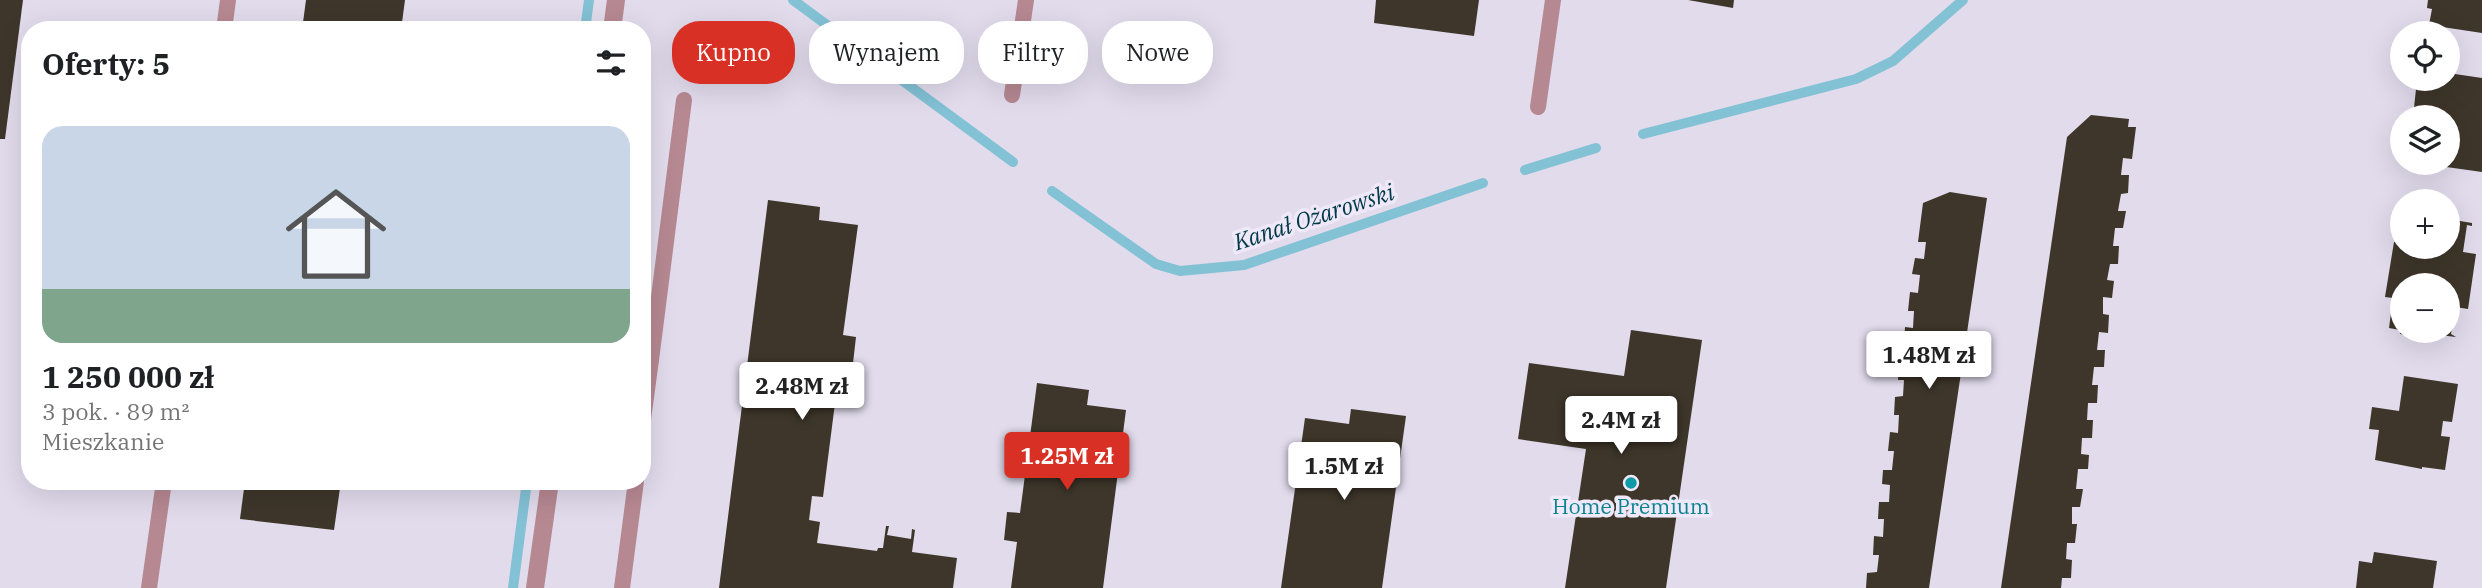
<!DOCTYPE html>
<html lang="pl">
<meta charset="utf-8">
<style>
body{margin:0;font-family:"IBM Plex Serif",serif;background:#f6f6f6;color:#202124;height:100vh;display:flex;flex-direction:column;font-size:26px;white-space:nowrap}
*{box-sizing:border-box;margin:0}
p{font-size:23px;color:#757577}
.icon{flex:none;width:38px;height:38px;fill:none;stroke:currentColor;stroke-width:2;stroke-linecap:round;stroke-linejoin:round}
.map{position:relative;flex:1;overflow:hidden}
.sheet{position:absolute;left:21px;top:21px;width:630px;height:469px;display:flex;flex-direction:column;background:#fff;border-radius:28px;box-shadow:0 7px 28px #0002}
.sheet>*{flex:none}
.top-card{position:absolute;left:672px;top:21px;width:665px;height:63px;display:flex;gap:14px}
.tools{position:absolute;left:2390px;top:21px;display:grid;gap:14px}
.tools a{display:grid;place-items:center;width:70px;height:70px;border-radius:50%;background:#fff;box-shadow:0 7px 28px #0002;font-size:35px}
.price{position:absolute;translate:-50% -60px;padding:0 16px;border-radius:7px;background:#fff;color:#222;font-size:23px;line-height:46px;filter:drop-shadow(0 2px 4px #0008)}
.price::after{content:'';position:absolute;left:50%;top:42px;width:21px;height:16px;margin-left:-10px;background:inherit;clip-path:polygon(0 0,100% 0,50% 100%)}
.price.current{background:#d93025;color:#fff}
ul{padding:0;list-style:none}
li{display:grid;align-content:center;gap:14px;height:371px;padding:0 21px}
li span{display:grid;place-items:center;height:217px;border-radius:21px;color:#555}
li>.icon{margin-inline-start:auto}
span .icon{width:126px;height:126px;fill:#fffc;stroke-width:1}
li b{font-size:30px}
h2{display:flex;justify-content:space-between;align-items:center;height:84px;padding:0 21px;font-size:30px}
.tag{padding:0 24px;border-radius:28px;background:#fff;box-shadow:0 7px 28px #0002;font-size:24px;line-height:63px}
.tag.current{background:#d93025;color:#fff}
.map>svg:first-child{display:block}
</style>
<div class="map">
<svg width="2482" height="588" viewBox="0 0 2482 588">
<rect width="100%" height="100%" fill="#e1dbec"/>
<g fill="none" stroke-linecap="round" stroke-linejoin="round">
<!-- stream -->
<g stroke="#83c1d5" stroke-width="10">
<path d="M793,0l220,162"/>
<path d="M585,30l4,-30"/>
<path d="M1643,134l213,-55 37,-18 70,-61"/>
<path d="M1525,170l71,-22"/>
<path d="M1052,191l104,73 24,7 64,-6 239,-82"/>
<path d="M513,588l14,-107"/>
</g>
</g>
<!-- building -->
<g fill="#3e362a" fill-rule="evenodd">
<path d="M0,0h23l-18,139h-5z"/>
<path d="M306,0h99l-4,30h-99z"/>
<path d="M1376,0h103l-5,36 -100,-13z"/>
<path d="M1688,0h46l-1,8z"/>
<path d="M2428,0h54v33l-53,-8 3,-16 -5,-1z"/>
<path d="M2448,73l34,5v94l-57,-8 23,-1v-46h-35l3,-28 8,1 1,-11h23z"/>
<path d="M2091,115l38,4 -1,8h8l-4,32 -9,-1 -2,17h8l-1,18 -7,1 -3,17h8l-3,17h-8l-2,18h6l-1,18h-8l-3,16 7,1 -2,17 -9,-1v17l6,1 -1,18 -9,-1 -2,18h8l-1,17h-10l-2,18h6l-1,18h-9l-1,17h6l-1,18h-10l-1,16 8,1 -1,14h-10l-2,20h7l-3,18h-8v17h5l-2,19h-8l-1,16 6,1 -1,18h-9l-1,10h-60l66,-451z"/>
<path d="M1950,192l37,6 -58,390h-63l1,-15 10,-1 2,-17h-6l1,-19 9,1 1,-18h-6l1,-17h10l1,-17 -8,-1 1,-14h9l2,-19h-6l2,-19 8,1 1,-18h-5l1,-18 8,-1 1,-16h-6l1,-18 9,-1 1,-16h-5l1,-18 8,1 1,-17h-6l2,-19 8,1 2,-18 -8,-1 3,-16 9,1 2,-17h-8l5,-39z"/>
<path d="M768,200l52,7 -1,13 39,5 -15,110 13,2 -3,26 10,2 -1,2 -22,-3 -17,133 -11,-1 -3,24 11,2 -3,21 60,8 1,-3h5l3,-22h3l-2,9 24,4 1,-10 3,1 -3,22 45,6 -4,30h-234z"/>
<path d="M2448,219l24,4v3l-5,-1 -4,27 13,2 -8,55 -13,-2 -4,27 5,3 -25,-3 -1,4 -30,-4v-4l-11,-2 4,-30 -8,-1 9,-55 6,1 3,-5v9h45zM2403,285h45v46h-45z"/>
<path d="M1631,330l71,10 -36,248h-101l21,-139 -68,-10 11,-76 95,13z"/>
<path d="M2404,376l54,8 -6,38 -9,-1 -2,15 9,1 -5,33 -23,-3v2l-47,-9 4,-30 -10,-1 3,-22 27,4z"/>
<path d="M1037,383l52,7 -2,15 39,5 -23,178h-92l6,-46 -13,-2 3,-28 13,1z"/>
<path d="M1351,409l55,7 -24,172h-101l24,-170 44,6z"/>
<path d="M245,481h96l-7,49 -94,-11z"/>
<path d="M2374,552l63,9 -4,27h-77l3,-27 13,2z"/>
</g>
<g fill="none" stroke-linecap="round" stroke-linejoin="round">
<!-- service -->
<g stroke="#b68892" stroke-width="16">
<path d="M224,30l4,-30"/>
<path d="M1012,95l14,-95"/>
<path d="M1538,107l15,-107"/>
<path d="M642,359l9,1 33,-260"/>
<path d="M642,427l9,-67"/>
<path d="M149,588l15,-107"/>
<path d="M622,588l14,-107"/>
</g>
<!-- minor -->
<g stroke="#b68892" stroke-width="18">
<path d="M612,30l4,-30"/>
<path d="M535,588l15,-107"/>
</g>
</g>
<!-- markers -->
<circle fill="#0f9aa8" stroke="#eee8f9" stroke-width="2.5" cx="1631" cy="483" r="7"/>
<g text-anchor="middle" stroke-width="7" stroke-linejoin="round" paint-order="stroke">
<!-- culture labels -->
<g font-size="21" fill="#0d838f" stroke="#eee8f9">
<text x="1631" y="514">Home Premium</text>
</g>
<!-- water labels -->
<g font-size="23" font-style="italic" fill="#003948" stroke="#eee8f9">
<text transform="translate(1314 217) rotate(-18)" y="8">Kanał Ożarowski</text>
</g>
</g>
</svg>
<div class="tools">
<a><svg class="icon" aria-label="locate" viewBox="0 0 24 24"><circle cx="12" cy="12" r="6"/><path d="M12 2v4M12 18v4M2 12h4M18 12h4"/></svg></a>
<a><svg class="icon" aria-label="layers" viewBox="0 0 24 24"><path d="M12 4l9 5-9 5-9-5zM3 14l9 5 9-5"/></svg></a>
<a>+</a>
<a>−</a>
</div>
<b class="price" style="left:1929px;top:391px">1.48M zł</b>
<b class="price" style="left:802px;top:422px">2.48M zł</b>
<b class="price" style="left:1621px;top:456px">2.4M zł</b>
<b class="price current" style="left:1067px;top:492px">1.25M zł</b>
<b class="price" style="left:1344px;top:502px">1.5M zł</b>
<div class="top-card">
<a class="tag current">Kupno</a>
<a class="tag">Wynajem</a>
<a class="tag">Filtry</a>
<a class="tag">Nowe</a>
</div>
<section class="sheet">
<h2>Oferty: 5<svg class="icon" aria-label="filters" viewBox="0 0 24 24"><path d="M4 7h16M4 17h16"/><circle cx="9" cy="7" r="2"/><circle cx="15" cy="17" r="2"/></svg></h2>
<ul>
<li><span style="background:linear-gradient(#c9d6e8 75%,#7fa58c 0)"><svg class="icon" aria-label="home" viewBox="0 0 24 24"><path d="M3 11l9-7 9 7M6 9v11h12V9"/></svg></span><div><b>1 250 000 zł</b><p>3 pok. · 89 m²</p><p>Mieszkanie</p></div></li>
</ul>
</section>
</div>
